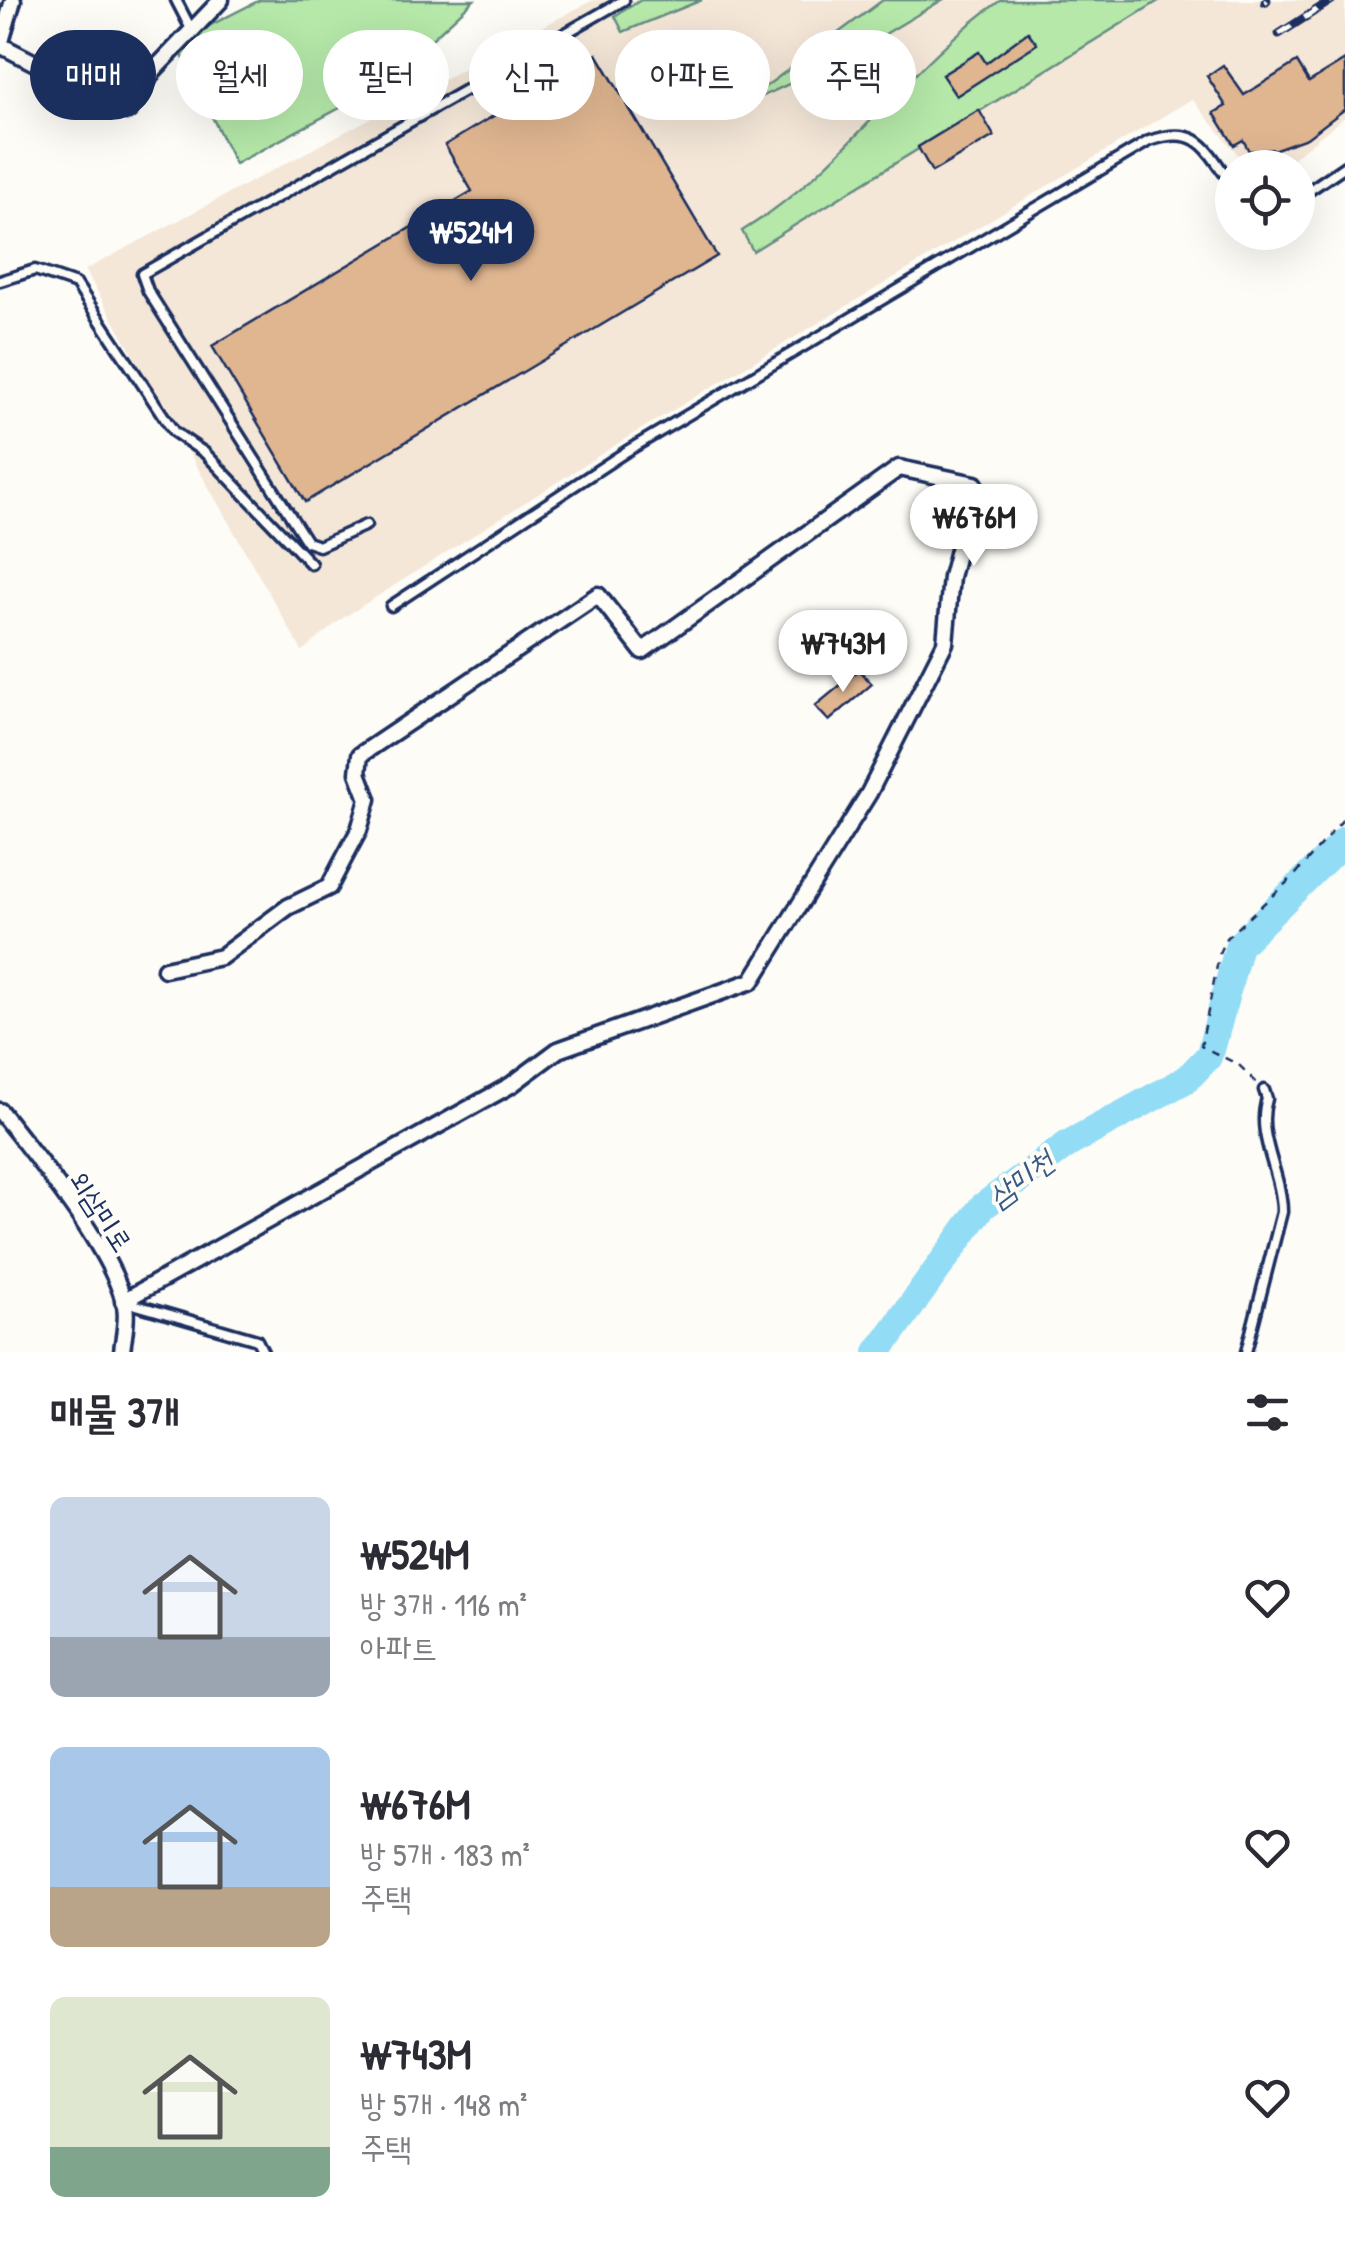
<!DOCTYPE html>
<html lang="ko">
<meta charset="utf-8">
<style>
body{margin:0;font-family:"Patrick Hand","Poor Story",sans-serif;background:#f2f2f3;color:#2b2b33;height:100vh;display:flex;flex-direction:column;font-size:38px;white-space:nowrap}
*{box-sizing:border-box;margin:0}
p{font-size:32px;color:#7c7c81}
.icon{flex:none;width:55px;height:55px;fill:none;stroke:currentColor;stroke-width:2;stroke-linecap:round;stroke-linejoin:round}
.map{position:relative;height:1352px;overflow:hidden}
.details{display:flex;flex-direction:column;background:#fff;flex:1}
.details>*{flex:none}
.hud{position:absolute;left:30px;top:30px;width:1285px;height:90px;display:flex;gap:20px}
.fabs{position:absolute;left:1215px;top:150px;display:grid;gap:20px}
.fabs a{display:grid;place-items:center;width:100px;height:100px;border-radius:50%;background:#fff;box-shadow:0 10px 40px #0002;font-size:50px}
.price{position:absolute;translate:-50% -85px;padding:0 22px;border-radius:35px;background:#fff;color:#222;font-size:32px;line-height:65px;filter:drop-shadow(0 2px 5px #0008)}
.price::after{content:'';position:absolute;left:50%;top:60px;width:30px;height:22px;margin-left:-15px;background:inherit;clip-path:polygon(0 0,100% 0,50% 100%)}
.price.current{background:#1b2f5e;color:#fff}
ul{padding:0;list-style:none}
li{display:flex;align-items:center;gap:30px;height:250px;padding:0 50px}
li span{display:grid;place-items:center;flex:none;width:280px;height:200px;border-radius:15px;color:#555}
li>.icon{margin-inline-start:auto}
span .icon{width:120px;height:120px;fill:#fffc;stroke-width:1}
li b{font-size:42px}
h2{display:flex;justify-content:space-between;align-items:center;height:120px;padding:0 50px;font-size:42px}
.tag{padding:0 35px;border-radius:45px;background:#fff;box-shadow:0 10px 40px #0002;font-size:35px;line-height:90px}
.tag.current{background:#1b2f5e;color:#fff}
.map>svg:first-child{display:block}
</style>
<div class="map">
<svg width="1345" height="1352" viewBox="0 0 1345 1352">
<rect width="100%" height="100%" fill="#fdfcf7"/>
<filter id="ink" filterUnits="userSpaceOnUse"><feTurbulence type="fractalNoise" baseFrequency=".01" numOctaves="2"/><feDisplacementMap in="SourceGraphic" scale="20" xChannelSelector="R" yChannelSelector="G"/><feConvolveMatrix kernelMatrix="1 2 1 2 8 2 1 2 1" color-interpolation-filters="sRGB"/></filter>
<g filter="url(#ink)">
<!-- built -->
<path fill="#f4e7d8" d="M593,0h752v117l-64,50h-33l-56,-68 -567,340 -282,179 -41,33 -217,-381z"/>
<!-- green -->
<g fill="#b5e8a9" stroke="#688c84" stroke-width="2.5">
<path d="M260,0h214l-93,86 -146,78 -53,-109 25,-28z"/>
<path d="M641,0h61l-79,32 -8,-16z"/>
<path d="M883,0h59l-97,58 -110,51z"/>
<path d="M1001,0h159l-407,251 -11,-20c101,-61 163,-164 259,-231z"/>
</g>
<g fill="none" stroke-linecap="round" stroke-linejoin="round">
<!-- river -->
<g stroke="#93dcf5" stroke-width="28">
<path d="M1211,1050l28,-105 106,-105"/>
<path d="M878,1352l104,-145 86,-63 119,-65 21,-22"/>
</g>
</g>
<!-- building -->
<g fill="#e0b691" stroke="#1b2f5e" stroke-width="2.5">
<path d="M1028,32l9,12 -81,52 -14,-21 37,-23 7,11z"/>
<path d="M597,54l120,202 -412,246 -93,-156 260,-155 -27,-46z"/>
<path d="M1345,60v49l-38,29 -31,11 -27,2 -6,-11 -9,5 -20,-32 12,-7 -19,-30 16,-11 21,30 53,-33 12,20z"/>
<path d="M719,73l13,20 -32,17 -11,-21z"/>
<path d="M979,110l15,26 -62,36 -14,-25z"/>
<path d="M859,670l13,14 -43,37 -14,-15z"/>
</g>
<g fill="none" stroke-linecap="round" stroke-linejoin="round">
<!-- service casing -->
<g stroke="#1b2f5e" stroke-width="15">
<g id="service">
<path d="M176,0l16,31"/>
<path d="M1298,198l47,-32"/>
<path d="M0,281l35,-11 41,14 98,148 31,21 106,111"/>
<path d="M366,525l-47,21 -12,-4 -159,-251 -6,-17 482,-274"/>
<path d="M391,606l236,-155 522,-310c49,-17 57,7 83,44"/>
<path d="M126,1302l131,38 6,12"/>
<path d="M1246,1352l36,-140c0,-39 -27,-76 -15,-113l-3,-9"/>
</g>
</g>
<!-- minor casing -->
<g stroke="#1b2f5e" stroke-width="21">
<g id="minor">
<path d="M0,45l128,66 26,-41 67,-70"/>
<path d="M0,45l13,-45"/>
<path d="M0,1111c37,48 112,137 125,195 3,14 -2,32 -3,46"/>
<path d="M123,1301l388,-216 47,-35 194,-69 117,-188 76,-150 6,-66 24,-93 -76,-16 -257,183 -44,-56 -238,160 -2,18 10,26 -9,31 -30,57 -41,20 -67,50 -56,12"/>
</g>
</g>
<!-- path -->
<path stroke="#1b2f5e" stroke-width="2.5" stroke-dasharray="8 8" stroke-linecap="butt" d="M1256,1082l-17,-17 -38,-19 19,-95 6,-13 69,-63 50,-58"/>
<!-- service -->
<use href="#service" stroke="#fdfcf7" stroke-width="8"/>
<!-- minor -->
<use href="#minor" stroke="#fdfcf7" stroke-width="14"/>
<!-- rail casing -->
<g stroke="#1b2f5e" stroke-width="9">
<g id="rail">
<path d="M1265,2l2,-2"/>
<path d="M1279,34l53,-34"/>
</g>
</g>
<!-- rail -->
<use href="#rail" stroke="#fdfcf7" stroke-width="5" stroke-dasharray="15" stroke-linecap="butt"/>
</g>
</g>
<g text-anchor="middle" stroke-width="8" stroke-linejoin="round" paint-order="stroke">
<!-- street labels -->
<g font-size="28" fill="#1b2f5e" stroke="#fdfcf7">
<text transform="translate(101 1211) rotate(57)" y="10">외삼미로</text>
</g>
<!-- water labels -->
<g font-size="30" font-style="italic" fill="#395a84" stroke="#fdfcf7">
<text transform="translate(1021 1179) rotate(-37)" y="10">삼미천</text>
</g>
</g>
</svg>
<div class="fabs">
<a><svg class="icon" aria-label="locate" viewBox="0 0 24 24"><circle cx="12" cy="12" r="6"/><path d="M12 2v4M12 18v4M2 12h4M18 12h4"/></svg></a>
</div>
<b class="price current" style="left:471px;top:284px">₩524M</b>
<b class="price" style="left:974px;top:569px">₩676M</b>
<b class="price" style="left:843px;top:695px">₩743M</b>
<div class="hud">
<a class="tag current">매매</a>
<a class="tag">월세</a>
<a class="tag">필터</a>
<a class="tag">신규</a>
<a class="tag">아파트</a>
<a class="tag">주택</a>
</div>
</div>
<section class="details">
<h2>매물 3개<svg class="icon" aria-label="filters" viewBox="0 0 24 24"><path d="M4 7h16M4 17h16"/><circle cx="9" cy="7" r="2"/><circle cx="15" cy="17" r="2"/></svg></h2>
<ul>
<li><span style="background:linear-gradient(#c9d6e8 70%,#9aa5b1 0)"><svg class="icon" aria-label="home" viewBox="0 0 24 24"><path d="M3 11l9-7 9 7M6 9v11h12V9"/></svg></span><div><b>₩524M</b><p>방 3개 · 116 m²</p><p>아파트</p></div><svg class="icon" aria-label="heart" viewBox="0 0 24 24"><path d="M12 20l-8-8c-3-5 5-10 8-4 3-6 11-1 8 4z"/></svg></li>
<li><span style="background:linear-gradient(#a9c7e8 70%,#b9a48a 0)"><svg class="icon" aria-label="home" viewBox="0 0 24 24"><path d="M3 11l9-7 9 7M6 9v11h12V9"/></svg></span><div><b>₩676M</b><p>방 5개 · 183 m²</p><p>주택</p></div><svg class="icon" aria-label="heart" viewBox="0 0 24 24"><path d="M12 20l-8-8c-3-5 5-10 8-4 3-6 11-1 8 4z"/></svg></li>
<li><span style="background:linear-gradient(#dfe7d0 75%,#7fa58c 0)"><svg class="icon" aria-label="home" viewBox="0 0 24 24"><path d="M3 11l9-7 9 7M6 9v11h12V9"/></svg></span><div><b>₩743M</b><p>방 5개 · 148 m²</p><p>주택</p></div><svg class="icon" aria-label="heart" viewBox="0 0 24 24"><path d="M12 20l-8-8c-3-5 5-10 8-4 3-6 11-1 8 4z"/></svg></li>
</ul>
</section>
